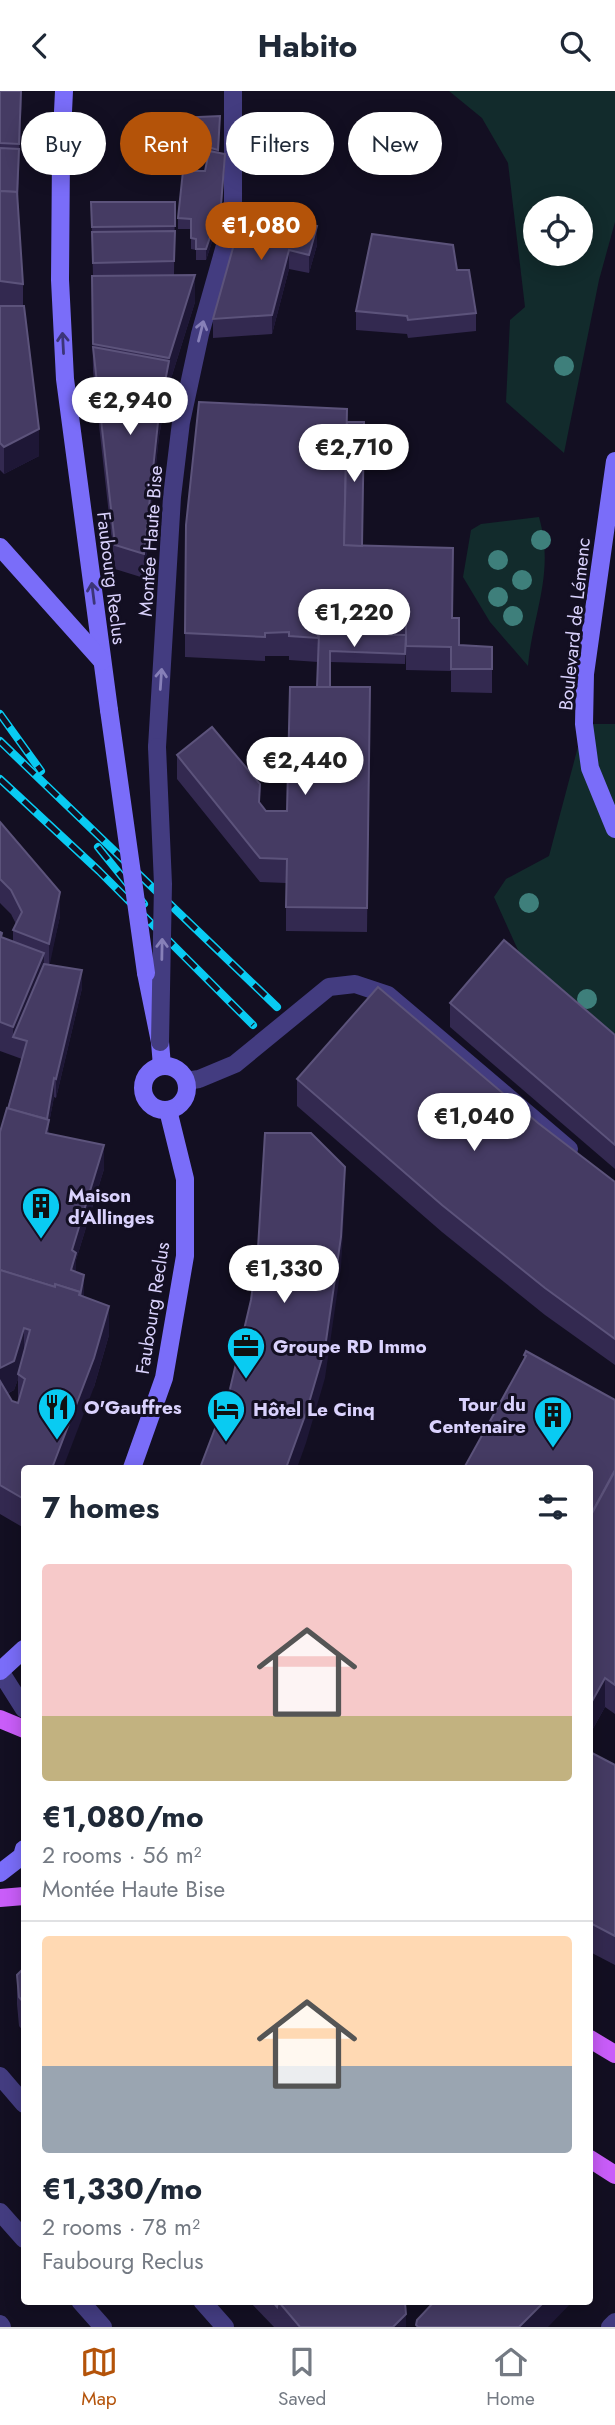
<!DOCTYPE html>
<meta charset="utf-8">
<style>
body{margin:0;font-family:Jost,sans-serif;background:#f6f6f7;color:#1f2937;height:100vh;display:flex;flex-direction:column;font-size:26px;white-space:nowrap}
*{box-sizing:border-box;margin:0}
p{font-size:23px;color:#747a83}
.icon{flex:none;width:38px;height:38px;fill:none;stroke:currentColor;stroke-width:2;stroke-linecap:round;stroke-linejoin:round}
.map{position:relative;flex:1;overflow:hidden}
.details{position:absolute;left:21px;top:1374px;width:572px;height:840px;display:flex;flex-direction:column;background:#fff;border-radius:7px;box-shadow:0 4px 18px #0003}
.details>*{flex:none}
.hud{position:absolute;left:21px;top:21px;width:574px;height:63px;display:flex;gap:14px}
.tools{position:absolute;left:523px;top:105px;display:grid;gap:14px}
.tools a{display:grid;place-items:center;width:70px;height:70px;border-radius:50%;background:#fff;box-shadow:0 4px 18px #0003;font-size:35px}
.price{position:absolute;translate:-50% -60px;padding:0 16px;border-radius:24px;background:#fff;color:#222;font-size:23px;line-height:46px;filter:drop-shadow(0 2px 4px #0008)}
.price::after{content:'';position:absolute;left:50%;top:42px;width:21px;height:16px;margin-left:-10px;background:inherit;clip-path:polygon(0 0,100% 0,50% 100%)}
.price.current{background:#b45309;color:#fff}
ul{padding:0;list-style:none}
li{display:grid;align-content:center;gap:14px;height:371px;padding:0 21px}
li+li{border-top:2px solid #e0e1e3}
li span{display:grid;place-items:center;height:217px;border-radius:7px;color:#555}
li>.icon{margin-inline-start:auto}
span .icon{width:126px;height:126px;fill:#fffc;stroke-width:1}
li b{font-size:30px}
h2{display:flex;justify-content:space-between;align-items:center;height:84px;padding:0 21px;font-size:30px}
.pill{padding:0 24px;border-radius:32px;background:#fff;box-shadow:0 4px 18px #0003;font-size:24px;line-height:63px}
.pill.current{background:#b45309;color:#fff}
header{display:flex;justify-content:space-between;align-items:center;height:91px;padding:0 21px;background:#fff;font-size:32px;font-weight:700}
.tabs{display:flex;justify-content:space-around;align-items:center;height:98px;border-top:2px solid #e0e1e3;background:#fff;font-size:19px;color:#747a83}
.tabs a{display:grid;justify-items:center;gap:4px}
.tabs .current{color:#b45309}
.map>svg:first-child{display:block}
</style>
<header><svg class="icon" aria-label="back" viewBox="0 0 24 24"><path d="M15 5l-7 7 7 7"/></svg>Habito<svg class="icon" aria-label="search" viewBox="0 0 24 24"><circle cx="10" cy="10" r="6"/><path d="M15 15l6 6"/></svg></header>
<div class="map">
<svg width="615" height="2236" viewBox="0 0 615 2236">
<rect width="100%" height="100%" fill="#130f22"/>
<!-- green -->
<g fill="#122b2c" fill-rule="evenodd">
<path d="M449,0h166v131l-16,58 -35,173 -58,-51 4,-82 15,-13 -17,-144 -26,-45zM581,117v46h-45v-46z"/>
<path d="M539,426c16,56 -6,95 -11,149l-38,-44 -27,-45 8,-47 10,-6z"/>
<path d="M584,633h31v328l-84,-73 -37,-82 12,-18 43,-23z"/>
</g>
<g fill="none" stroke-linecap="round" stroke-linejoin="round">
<!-- lane -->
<path stroke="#433c80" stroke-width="18" d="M186,990l13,-2 36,-15 94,-77 26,-3 33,11 181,154"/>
<!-- street -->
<g stroke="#433c80" stroke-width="18">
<path d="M157,656l15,-250 9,-75 19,-88 26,-92 7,-40v-111"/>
<path d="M0,1580l24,38"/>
<path d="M0,1985l24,28"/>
<path d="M0,2121l24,27"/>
<path d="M80,2210l23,26"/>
<path d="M202,2210l23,26"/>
<path d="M0,2233l2,3"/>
<path d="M610,2236l5,-5"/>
</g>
<!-- secondary -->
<g stroke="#7a6df9" stroke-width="18">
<path d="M64,0l-3,62 -1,127 5,99 44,331"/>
<path d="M615,370l-30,213 -1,50 6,44 25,61"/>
<path d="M0,456l102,114"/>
<path d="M146,882l14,69 2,24"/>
<circle cx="165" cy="997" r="22"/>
<path d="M132,1377l32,-90 21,-122v-77l-17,-69"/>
<path d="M0,1580l24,-22"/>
<path d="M0,1782l22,-17 2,-7"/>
</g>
<!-- primary -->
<g stroke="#c95df9" stroke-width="18">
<path d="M0,1628l24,10"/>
<path d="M0,1807l24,-2"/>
<path d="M590,1948l25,15"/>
<path d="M590,2068l25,16"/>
</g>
<!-- rail casing -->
<g stroke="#09cbf2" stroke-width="8">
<g id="rail">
<path d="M0,623l41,57"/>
<path d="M0,650l277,266"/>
<path d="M0,688l99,92 154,154"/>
<path d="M98,756l46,57"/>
</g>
</g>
<!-- rail -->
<use href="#rail" stroke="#130f22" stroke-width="5" stroke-dasharray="16" stroke-linecap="butt"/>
<!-- street-bridge -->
<path stroke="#433c80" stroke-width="18" d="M157,656l6,137 -3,158"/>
<!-- secondary-bridge -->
<path stroke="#7a6df9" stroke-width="18" d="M109,619l37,263"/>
</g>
<!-- trees -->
<g fill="#3e7f7b">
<circle cx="564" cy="275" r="10"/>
<circle cx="541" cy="449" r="10"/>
<circle cx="498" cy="469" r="10"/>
<circle cx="522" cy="489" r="10"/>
<circle cx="498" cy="506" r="10"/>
<circle cx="513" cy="525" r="10"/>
<circle cx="529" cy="812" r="10"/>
<circle cx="587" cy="908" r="10"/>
</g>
<!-- wall -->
<g fill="#332950" fill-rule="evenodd">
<path d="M0,0h22l-4,111 5,82v22l16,150 -35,18 -4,-4z"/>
<path d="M220,25l-1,37 6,11 -4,51 -15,45h-10v-10l-5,-1v-20h-13v-11l27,-47 3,-14 -38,-10v-11z"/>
<path d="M91,111h84l-1,73 21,27 -26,83 -10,51 -15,142 -29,-9 -22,-198 -1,-69 1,-26z"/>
<path d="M250,118l48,13 19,23 -8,28 -20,-4 -17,65 -59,4v-19z"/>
<path d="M457,179l19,43v18l-68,7 -1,-4 -51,-4v-19z"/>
<path d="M347,331l15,124 90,72 7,27 33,2v46l-41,-1v-21l-45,-1v-25l-1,19 -75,-2v25h40l-3,245 -81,-1v-48l-26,-1 -83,-103v-24l83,48 6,8h21l30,-124 1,-25 -29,-2v-4h-24v5l-80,-4v-24z"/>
<path d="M0,731l60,94 -11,48 33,24 -26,110 -2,-1 -5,26v10l55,36 -28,91v12l8,25 25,38 -15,52 -70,81v60l-24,-14v-382l22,-73 -22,-8v-119l2,5 11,4v-11l3,-6 -5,-10 -11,-11zM18,1288v24l-6,-2 -5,-7 7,-4z"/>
<path d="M450,912l165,32v134l-165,-142z"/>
<path d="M297,988l241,44 77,59v183l-70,-50 -103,-83 -145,-126z"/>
<path d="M524,1264l91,45v314l-10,-7 -15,27v-266l-66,-108z"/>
<path d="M590,1661l25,13v200l-25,-13z"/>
<path d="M24,1877v64l-5,-6 -2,-22v-29z"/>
<path d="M249,2210h154l3,26h-132z"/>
</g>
<!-- shaded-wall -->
<g fill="#1e1736">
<path d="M21,0h1l-3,77v-24z"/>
<path d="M225,63l-4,61 -15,45v-11z"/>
<path d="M317,135v19l-8,28v-18z"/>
<path d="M289,159v19l-17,65v-19z"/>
<path d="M195,184v27l-26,83 -10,51 -15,142v-24l15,-141 10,-55z"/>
<path d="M39,338v27l-35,18v-27z"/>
<path d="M60,801v24l-11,52v-24z"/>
<path d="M44,862v29l-31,55v-10z"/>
<path d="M82,879v18l-26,110v-19z"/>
<path d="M54,987v19l-5,26v21l-3,12v-32z"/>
<path d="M104,1054v24l-28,91v17l-5,17 1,-44z"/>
<path d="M345,1076v29l-4,71 -16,111 -19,65 -9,25h-11z"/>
<path d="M84,1184v24l-5,-4z"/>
<path d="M109,1215v29l-15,52 -31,81h-11z"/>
<path d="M24,1237v29l-6,17v5l-4,11 -14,7v-29z"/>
<path d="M605,1587v29l-15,27v-29z"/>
<path d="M545,2210h28l-25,26h-29z"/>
<path d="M406,2223v13h-13z"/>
</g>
<!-- building -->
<g fill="#453b63" stroke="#5c537b" stroke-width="2">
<path d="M0,0h21l-2,53 -19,-1z"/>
<path d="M220,25l-2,34 -48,-14 6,-18z"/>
<path d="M0,57l19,1 -2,46v-3l-17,-1z"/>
<path d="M209,60l16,3 -4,51 -15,44h-10v-10l-5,-1v-19l-13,-1 5,-47h22z"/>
<path d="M0,100l17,1 6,92 -23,-3z"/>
<path d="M91,111h84v24l-83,1z"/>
<path d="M245,114l5,1v3l48,7v6l19,4 -8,29 -20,-5 -17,65 -59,4z"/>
<path d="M175,140l-1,30 -81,2 -1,-31z"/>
<path d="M372,143l81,11 4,25h12l7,43 -68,7 -1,-4 -51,-5z"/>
<path d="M195,184l-26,83 -76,-14 -1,-68z"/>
<path d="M0,215h24l15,123 -35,18 -4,-4z"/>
<path d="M93,256l76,14 -10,52 -15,141 -29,-9z"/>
<path d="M199,311l148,7 -3,136 109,3 -1,70h7v27l33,2v22h-41v-22l-45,-1v-24l-87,-1 -1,17 -29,-2v-4l-24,1v4l-80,-4 1,-108z"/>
<path d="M347,331h17l-2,124 -18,-1z"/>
<path d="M319,543l87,1 -1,19 -75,-3v36h-13z"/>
<path d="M290,596h80l-3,221 -81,-1 1,-48 -27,-1 -83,-103 35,-28 48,57 -1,18 7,9h21z"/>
<path d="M0,731l60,70 -11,52 -36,-14 9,-18 -11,-22 -11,-11z"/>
<path d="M0,841l2,1 -1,4 43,16 -31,74 -13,-5z"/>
<path d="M504,849l111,95v110l-165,-142z"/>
<path d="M44,873l38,6 -26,109 -2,-1 -7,41 -39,-10 19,-68 -14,-4z"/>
<path d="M378,896l160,136 77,59v157l-70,-51 -103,-83 -145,-126z"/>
<path d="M7,1017l42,12 -3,13 58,12 -32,105 4,3 -5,17 13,5 -4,21v-4l-25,-8v3l-55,-17v-138z"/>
<path d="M265,1042h46l34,34 -4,70 -16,111 -19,65 -20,55h-86l30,-79 21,-89 7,-52z"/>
<path d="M0,1179l55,17v-3l25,8 -1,3 30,11 -15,52 -42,110h-28v31l-24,-14v-104l12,20 6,2 7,-24 -7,-5 12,-44 -6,-2 -10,33 -14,7z"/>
<path d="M526,1260l89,49v70l-25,46v-48h-126l62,-112 -2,-1z"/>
<path d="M615,1380v214l-10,-7 -15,27v-188z"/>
<path d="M590,1661l25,13v171l-25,-13z"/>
<path d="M24,1877v35l-5,-6 -2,-22z"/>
<path d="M272,2210h6l-1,6z"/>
<path d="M278,2210h125l2,2 1,11 -13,13h-93z"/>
<path d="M440,2210h105l-26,26h-101l-2,-2 1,-5 16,-17h5z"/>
</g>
<!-- one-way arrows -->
<defs><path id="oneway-shaft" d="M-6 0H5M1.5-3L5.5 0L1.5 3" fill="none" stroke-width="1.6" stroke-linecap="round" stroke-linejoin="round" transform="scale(1.75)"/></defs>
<g stroke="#8780b8">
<use href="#oneway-shaft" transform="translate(201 240) rotate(-76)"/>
<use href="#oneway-shaft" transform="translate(161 588) rotate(-86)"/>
<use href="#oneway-shaft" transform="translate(162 858) rotate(-89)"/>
</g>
<g stroke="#3c3578">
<use href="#oneway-shaft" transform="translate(63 252) rotate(-93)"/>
<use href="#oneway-shaft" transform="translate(93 502) rotate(-97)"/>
</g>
<!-- icons -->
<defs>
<g id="building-pin" transform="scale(2.0125)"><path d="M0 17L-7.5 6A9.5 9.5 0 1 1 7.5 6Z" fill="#09cbf2" stroke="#130f22"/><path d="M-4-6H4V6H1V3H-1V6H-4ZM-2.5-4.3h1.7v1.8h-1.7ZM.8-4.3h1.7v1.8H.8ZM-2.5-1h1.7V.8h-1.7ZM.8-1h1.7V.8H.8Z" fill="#111"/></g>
<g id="office-pin" transform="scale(2.0125)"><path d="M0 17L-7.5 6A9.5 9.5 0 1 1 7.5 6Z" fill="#09cbf2" stroke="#130f22"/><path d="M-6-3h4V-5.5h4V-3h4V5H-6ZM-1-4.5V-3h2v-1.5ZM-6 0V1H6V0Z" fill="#111"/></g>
<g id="restaurant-pin" transform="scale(2.0125)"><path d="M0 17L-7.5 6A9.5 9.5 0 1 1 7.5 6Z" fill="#09cbf2" stroke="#130f22"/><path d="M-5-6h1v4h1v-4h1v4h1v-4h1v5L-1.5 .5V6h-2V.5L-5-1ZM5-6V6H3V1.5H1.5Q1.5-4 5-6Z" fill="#111"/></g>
<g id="hotel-pin" transform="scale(2.0125)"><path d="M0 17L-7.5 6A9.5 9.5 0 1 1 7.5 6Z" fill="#09cbf2" stroke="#130f22"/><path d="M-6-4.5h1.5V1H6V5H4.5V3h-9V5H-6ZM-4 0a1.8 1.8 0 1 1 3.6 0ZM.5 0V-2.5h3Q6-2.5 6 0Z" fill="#111"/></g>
</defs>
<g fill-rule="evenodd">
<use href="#building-pin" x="41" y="1115"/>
<use href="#office-pin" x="246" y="1255"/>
<use href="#restaurant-pin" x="57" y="1316"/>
<use href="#hotel-pin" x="226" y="1318"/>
<use href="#building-pin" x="553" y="1324"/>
</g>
<g text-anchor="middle" stroke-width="6" stroke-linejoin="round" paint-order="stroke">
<!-- street labels -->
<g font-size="19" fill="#dad2fd" stroke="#130f22">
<text transform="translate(150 450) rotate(-86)" y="7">Montée Haute Bise</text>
<text transform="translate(112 487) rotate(83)" y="7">Faubourg Reclus</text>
<text transform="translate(574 533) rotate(-84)" y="7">Boulevard de Lémenc</text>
<text transform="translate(152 1217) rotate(-81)" y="7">Faubourg Reclus</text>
</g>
<!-- poi labels -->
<g font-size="19" font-weight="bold" fill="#dad2fd" stroke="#130f22" text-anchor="start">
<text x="68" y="1111">Maison<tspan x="68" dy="22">d'Allinges</tspan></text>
<text x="273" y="1262">Groupe RD Immo</text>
<text x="526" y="1320" text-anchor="end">Tour du<tspan x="526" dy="22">Centenaire</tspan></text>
<text x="84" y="1323">O'Gauffres</text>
<text x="253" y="1325">Hôtel Le Cinq</text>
</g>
</g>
</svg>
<div class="tools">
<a><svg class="icon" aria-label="locate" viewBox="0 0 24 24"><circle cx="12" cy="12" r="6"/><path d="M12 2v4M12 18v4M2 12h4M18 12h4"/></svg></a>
</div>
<b class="price current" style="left:261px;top:171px">€1,080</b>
<b class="price" style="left:130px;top:346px">€2,940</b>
<b class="price" style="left:354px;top:393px">€2,710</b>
<b class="price" style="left:354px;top:558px">€1,220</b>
<b class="price" style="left:305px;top:706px">€2,440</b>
<b class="price" style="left:474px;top:1062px">€1,040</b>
<b class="price" style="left:284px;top:1214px">€1,330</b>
<div class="hud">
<a class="pill">Buy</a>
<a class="pill current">Rent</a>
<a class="pill">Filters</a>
<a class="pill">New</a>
</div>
<section class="details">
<h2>7 homes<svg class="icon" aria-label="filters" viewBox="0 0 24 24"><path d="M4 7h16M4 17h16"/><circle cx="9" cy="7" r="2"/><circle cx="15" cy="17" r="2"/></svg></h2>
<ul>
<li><span style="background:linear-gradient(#f6c9c9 70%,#c2b280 0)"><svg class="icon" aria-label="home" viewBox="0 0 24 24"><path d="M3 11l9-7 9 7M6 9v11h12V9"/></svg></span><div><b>€1,080/mo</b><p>2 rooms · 56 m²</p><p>Montée Haute Bise</p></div></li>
<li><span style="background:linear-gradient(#ffd9b3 60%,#9aa5b1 0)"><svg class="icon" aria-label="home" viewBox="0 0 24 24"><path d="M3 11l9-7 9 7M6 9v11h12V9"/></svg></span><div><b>€1,330/mo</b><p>2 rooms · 78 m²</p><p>Faubourg Reclus</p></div></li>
</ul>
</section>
</div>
<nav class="tabs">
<a class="current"><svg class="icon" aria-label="map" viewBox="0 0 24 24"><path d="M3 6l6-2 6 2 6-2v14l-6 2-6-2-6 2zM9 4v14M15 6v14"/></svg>Map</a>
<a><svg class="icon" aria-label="saved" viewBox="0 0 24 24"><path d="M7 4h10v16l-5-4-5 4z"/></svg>Saved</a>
<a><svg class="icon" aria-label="home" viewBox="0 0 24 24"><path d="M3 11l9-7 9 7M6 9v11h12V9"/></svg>Home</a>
</nav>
